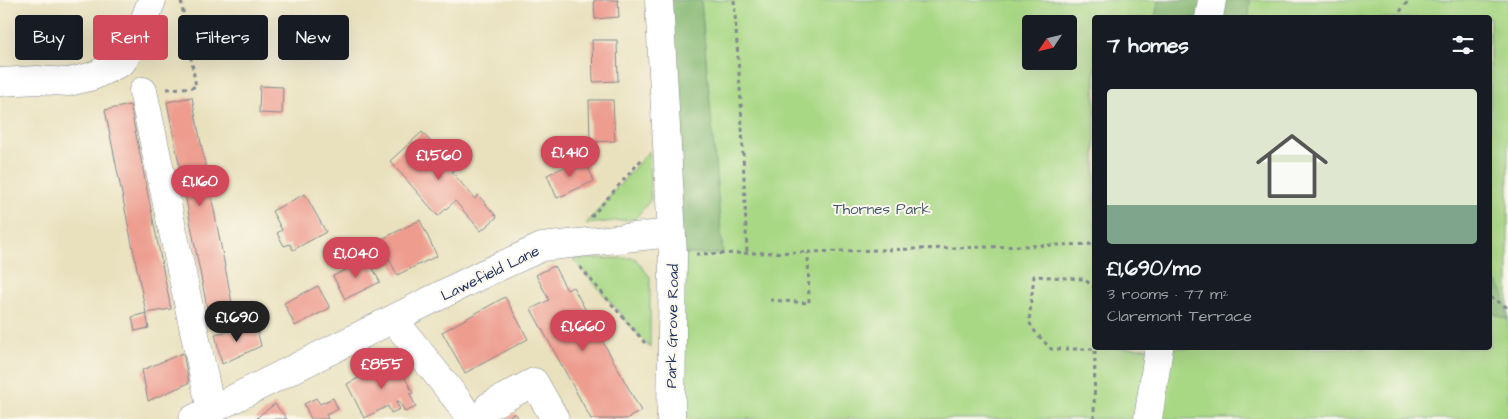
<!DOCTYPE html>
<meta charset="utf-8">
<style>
body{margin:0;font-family:"Architects Daughter",sans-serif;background:#20242c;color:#f1f3f6;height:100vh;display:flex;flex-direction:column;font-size:19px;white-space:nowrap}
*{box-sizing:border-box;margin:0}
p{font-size:16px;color:#9ea1a6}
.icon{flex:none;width:28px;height:28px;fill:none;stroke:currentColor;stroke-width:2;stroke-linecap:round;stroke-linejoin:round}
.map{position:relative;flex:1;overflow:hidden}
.side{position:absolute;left:1092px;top:15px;width:400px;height:335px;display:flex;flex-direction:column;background:#171b24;border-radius:5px;box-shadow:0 5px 20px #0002}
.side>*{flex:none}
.guide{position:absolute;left:15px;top:15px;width:475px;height:45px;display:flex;gap:10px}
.needle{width:32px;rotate:235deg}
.tools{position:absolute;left:1022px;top:15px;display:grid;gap:10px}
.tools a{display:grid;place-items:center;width:55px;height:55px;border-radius:5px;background:#171b24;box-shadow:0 5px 20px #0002;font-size:25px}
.price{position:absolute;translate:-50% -42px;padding:0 11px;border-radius:18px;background:#d1495b;color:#fff;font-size:16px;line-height:32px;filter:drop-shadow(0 1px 2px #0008)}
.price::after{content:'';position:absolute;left:50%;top:30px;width:15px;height:11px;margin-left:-8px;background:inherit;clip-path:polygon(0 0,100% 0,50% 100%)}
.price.selected{background:#222;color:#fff}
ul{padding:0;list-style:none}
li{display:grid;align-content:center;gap:10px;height:265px;padding:0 15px}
li span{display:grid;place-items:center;height:155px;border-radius:5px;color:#555}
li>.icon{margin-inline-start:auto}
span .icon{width:90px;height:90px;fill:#fffc;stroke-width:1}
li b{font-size:21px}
h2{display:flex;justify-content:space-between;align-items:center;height:60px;padding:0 15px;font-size:21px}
.chip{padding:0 18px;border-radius:5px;background:#171b24;box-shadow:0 5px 20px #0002;font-size:18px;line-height:45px}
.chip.selected{background:#d1495b;color:#fff}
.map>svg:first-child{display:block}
</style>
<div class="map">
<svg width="1508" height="419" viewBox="0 0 1508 419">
<rect width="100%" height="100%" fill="#fbf7ec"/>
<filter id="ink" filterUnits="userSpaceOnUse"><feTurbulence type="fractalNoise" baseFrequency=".02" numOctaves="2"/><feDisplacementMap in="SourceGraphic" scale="10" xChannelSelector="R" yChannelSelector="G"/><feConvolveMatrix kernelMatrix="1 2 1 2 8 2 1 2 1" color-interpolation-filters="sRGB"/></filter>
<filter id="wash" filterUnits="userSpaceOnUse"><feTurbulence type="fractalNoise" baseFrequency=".0096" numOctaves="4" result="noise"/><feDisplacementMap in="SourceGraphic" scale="20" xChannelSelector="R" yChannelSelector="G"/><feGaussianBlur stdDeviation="1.12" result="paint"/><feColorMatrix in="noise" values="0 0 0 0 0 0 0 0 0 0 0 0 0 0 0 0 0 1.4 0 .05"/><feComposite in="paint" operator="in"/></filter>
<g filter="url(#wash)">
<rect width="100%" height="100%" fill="#e9e1be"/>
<!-- green -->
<g fill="#a9d885" stroke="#628472" fill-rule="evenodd">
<path d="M659,0h849v419h-837zM1095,18h395v330h-395zM1031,24h38v37h-38z"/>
<path d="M649,151l2,48 -16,20 -49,5z"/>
<path d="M635,258l15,19v71l-77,-89z"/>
</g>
<!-- forest -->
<g fill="#86b872" stroke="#507468">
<path d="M659,0h42l22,254h-50z"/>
<path d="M1158,0h92l-1,17 -94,1z"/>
<path d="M1490,274l13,16 5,30 -18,-8z"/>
</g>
<g id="blocks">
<!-- building -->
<g fill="#ed9c8e">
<path d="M594,0h24l1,17 -24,2z"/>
<path d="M592,40h25l1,41 -25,1z"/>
<path d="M260,86l23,1 -1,27 -23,-1z"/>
<path d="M192,97l42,216 -25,5 -42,-216z"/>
<path d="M589,100h24l2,41 -25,1z"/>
<path d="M130,105l41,204 -25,4 -41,-203z"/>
<path d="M422,132l33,37 -3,3 23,27 3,-4 19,22 -16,14 -26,-30 -17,15 -48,-55z"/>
<path d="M584,158l10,23 -37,17 -10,-23z"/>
<path d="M305,194l21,38 -33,18 -3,-6 -6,2 -7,-13 5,-3 -10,-19z"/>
<path d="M420,220l17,36 -40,19 -17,-35z"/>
<path d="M368,259l12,23 -35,17 -12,-23z"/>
<path d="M554,266l13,24 6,-3 68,124 -15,8h-35l-60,-110 18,-9 -13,-25z"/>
<path d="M318,286l12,22 -35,18 -11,-23z"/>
<path d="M505,297l23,42 -63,34 -23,-41z"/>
<path d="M146,313l3,15 -14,3 -3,-14z"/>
<path d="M256,326l5,20 -39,18 -7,-30z"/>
<path d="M183,353l6,30 -41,18 -6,-31z"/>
<path d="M395,359l18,34 -3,1 6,13 -11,5 -6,-11 -3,1 4,7 -9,4 -3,-7 -24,12 -17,-34z"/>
<path d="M316,398l4,6 13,-6 5,11 -12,6 2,4h-17l-7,-15z"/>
<path d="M275,404l12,15h-31l4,-4z"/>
<path d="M515,413l4,6h-15z"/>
</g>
</g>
</g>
<g filter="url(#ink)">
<use href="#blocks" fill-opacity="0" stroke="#82888e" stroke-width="1"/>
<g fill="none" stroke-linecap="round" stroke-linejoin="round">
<!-- minor casing -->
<g stroke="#82888e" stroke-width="29">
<g id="minor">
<path d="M659,0l14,254 -2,165"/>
<path d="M1209,18l3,-18"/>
<path d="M0,82l37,-2 32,2 24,-6 29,-14 16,-25 14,-37"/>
<path d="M143,91l68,319"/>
<path d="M394,320l65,82 11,17"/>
<path d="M489,406l45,-24 21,37"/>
<path d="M193,419l290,-145 59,-27 129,-14"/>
<path d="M1148,419l11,-71"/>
</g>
</g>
<!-- path -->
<g stroke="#82888e" stroke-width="3" stroke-dasharray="4 4" stroke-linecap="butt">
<path d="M734,0l7,102 6,152"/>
<path d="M1395,18l14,-18"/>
<path d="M167,89l29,-2 -15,-87"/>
<path d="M591,217l52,-59"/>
<path d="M696,254l112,-2 287,-8"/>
<path d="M580,267l66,77"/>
<path d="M1490,297l18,11"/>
<path d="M770,300l39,3 -1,-50"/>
<path d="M1094,419l1,-70h-44l-15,-16 -7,-11 5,-46 50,3 11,9"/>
</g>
<!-- minor -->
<use href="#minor" stroke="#fff" stroke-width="28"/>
</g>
</g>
<g text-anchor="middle" stroke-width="4" stroke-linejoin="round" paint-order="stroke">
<!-- park labels -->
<g font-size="15" fill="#3e5968" stroke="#fbf7ec">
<text x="882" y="214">Thornes Park</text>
</g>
<!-- street labels -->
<g font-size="15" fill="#1b2f5e" stroke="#fbf7ec">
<text transform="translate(490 273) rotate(-26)" y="5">Lawefield Lane</text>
<text transform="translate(672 326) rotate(-89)" y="5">Park Grove Road</text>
</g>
</g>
</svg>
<div class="tools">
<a><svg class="needle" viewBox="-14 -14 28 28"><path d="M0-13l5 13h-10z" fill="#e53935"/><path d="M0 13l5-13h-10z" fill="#9ea1a6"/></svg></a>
</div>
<b class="price" style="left:570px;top:178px">£1,410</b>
<b class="price" style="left:439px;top:181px">£1,560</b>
<b class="price" style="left:200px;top:207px">£1,160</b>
<b class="price" style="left:356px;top:279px">£1,040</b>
<b class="price selected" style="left:237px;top:343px">£1,690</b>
<b class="price" style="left:583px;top:352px">£1,660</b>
<b class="price" style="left:382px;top:390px">£855</b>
<div class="guide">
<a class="chip">Buy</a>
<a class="chip selected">Rent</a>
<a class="chip">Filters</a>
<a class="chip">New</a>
</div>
<section class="side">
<h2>7 homes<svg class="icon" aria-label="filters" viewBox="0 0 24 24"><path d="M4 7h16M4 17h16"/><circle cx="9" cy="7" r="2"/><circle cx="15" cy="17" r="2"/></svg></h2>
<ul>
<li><span style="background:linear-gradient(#dfe7d0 75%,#7fa58c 0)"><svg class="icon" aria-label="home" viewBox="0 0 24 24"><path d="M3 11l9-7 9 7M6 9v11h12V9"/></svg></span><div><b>£1,690/mo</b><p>3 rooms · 77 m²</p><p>Claremont Terrace</p></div></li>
</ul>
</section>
</div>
